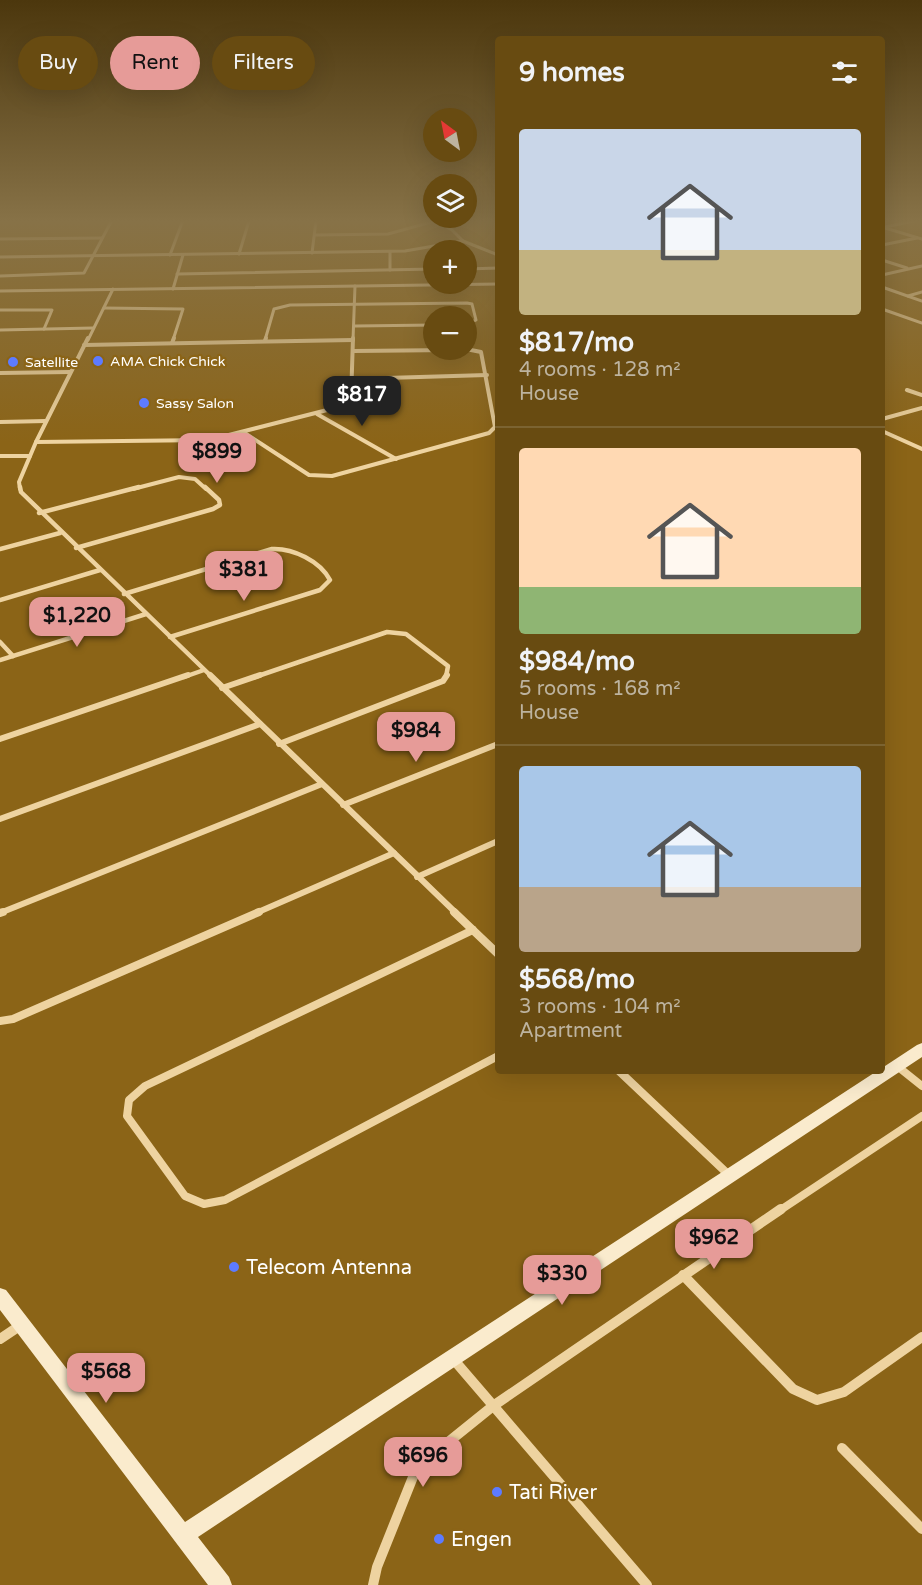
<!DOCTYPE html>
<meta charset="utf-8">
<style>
body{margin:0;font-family:"Varela Round",sans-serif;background:#6d521a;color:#f1f3f6;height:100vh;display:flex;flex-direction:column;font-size:22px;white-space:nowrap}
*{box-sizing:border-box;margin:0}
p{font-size:20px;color:#bdb39f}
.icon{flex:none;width:33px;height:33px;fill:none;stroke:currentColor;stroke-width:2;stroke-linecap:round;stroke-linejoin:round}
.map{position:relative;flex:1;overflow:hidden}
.details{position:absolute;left:495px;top:36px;width:390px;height:1038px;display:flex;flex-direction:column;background:#684b11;border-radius:6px;box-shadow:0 6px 24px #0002}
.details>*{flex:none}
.hud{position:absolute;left:18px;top:36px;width:387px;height:54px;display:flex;gap:12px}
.needle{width:39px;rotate:328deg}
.controls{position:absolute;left:423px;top:108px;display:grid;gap:12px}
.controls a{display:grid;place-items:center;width:54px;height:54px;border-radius:50%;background:#684b11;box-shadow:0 6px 24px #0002;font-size:30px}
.price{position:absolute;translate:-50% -51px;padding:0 14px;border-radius:12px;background:#e69b98;color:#111;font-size:20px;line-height:39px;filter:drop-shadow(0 2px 3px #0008)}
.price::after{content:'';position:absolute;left:50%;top:36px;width:18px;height:14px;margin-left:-9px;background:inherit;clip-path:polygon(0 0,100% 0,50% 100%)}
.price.active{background:#222;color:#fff}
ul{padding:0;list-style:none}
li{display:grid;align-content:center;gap:12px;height:318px;padding:0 24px}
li+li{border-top:2px solid #7b6331}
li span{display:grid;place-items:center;height:186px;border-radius:6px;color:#555}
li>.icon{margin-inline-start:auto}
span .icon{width:108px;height:108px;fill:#fffc;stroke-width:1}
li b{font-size:26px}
h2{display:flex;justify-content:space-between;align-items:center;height:72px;padding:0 24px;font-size:26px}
.pill{padding:0 21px;border-radius:27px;background:#684b11;box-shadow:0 6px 24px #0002;font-size:21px;line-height:54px}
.pill.active{background:#e69b98;color:#111}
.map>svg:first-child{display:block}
</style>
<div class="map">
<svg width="922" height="1585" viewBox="0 0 922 1585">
<rect width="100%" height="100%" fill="#8b6417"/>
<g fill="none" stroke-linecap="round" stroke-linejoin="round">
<!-- street-far5 -->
<g stroke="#eed3a0" stroke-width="3">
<path d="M247,220h73"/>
<path d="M882,227l40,12"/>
<path d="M885,227l33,-7"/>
<path d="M315,235l73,-1 47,-13"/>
<path d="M0,239l102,-1"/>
<path d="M463,241l35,14"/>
<path d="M882,245l35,-7"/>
<path d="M390,252v18"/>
<path d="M312,253l4,-32"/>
<path d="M239,254l10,-33"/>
<path d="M170,255l13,-35"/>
<path d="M0,257l405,-6 58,-10 -11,-11 -18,-10"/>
<path d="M882,260l25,8"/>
<path d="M466,269l32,-1"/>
<path d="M177,274l257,-5"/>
<path d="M882,275l40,-9"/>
<path d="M0,276l84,-3 28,-53"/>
<path d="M882,287l40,14"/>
<path d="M173,289l10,-34"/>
<path d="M0,291l498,-7"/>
<path d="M908,296l14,-4"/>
<path d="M104,308l79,1 -10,31"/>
<path d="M882,309l40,14"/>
<path d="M0,310h52l-8,19"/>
<path d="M355,326l79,-1"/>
<path d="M0,330l93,-2"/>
<path d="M88,340l25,-51"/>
<path d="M265,340l9,-31 16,-4 177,-2 5,1 4,16 -10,5"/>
<path d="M353,340l2,-54"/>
</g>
<!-- street-far4 -->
<g stroke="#eed3a0" stroke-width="4">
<path d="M265,341l1,-3"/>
<path d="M172,343l2,-5"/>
<path d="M84,345l269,-5"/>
<path d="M353,351l99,-1"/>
<path d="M0,373l70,-1"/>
<path d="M352,379l135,-4"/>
<path d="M907,390l15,5"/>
<path d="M317,414l79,45"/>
<path d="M882,419l40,-11"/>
<path d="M0,422l46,-1"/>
<path d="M882,431l40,18"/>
<path d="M243,432l66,43 23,1 157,-43 6,-6 -14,-75 -15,-3"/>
<path d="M36,442l173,-2 130,-33 12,-8 2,-61"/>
<path d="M0,456h30"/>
<path d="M20,489l-1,-7 17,-40 52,-104"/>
<path d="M133,489l46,-12 16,2 11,10"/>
</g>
<!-- street-far3 -->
<g stroke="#eed3a0" stroke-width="4.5">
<path d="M20,487l1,5 191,185"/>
<path d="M39,513l100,-26"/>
<path d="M76,548l137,-39 7,-4 -1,-5 -14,-13"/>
<path d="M0,549l60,-16"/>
<path d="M124,594l148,-45c21,-1 48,12 58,31l-10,10 -150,47"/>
<path d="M0,600l100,-30"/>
<path d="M0,642l13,14"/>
<path d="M0,660l146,-46"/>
<path d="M184,677l20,-7"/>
<path d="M255,677l132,-45 19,2 42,32 -2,11"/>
</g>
<!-- street-far2 -->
<g stroke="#eed3a0" stroke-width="6">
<path d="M210,675l246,238"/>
<path d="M222,688l38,-13"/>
<path d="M0,739l188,-64"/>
<path d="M279,744l164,-63 4,-6"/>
<path d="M343,805l155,-61"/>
<path d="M0,819l260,-95"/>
<path d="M417,877l81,-36"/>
<path d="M0,913l322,-129"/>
<path d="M256,913l138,-60"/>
</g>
<!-- street-far1 -->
<g stroke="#eed3a0" stroke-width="8">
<path d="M454,912l44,42"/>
<path d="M0,913l3,-1"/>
<path d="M473,930l-328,156 -16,14 -2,16 58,80 19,8 21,-4 273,-144"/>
<path d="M0,1021l13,-2 246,-107"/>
<path d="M897,1066l25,20"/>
<path d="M619,1071l111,105"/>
<path d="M779,1211l143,-95"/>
</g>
<!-- street -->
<g stroke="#eed3a0" stroke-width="10">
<path d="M683,1275l110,114 24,11 27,-8 78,-55"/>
<path d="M0,1339l21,-14"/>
<path d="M454,1360l193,225"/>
<path d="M842,1448l80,81"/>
<path d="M373,1585l4,-18 36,-90 18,-21 62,-50 288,-197"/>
</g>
<!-- secondary -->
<path fill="#faebcd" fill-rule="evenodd" d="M922,1043v14l-724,480 31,40 3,8h-24l-208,-275v-22l6,2 179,232 692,-451h5v-3l35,-23z"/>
</g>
<!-- sky -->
<linearGradient id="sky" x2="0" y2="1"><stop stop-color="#4c370d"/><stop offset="0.5" stop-color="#877247"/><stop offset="1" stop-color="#877247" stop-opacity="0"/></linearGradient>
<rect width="922" height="442" fill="url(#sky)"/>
<!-- markers -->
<g fill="#5d7bff" stroke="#8b6417" stroke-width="2">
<circle cx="98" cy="361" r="6"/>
<circle cx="13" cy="362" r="6"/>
<circle cx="144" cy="403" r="6"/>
<circle cx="234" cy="1267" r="6"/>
<circle cx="497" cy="1492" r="6"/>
<circle cx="439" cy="1539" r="6"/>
</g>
<g text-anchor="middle" stroke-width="4.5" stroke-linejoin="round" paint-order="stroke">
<!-- far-poi labels -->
<g font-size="14" fill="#fff" stroke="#8b6417" text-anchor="start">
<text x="110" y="366">AMA Chick Chick</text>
<text x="25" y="367">Satellite</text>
<text x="156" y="408">Sassy Salon</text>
</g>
<!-- near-poi labels -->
<g font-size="20" fill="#fff" stroke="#8b6417" text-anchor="start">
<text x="246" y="1274">Telecom Antenna</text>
<text x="509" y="1499">Tati River</text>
<text x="451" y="1546">Engen</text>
</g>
</g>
</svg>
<div class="controls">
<a><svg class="needle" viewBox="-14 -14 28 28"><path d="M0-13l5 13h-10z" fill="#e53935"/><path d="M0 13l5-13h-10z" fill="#bdb39f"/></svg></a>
<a><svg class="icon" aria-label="layers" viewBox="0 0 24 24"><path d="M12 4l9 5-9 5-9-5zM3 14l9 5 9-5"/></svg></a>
<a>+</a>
<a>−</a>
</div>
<b class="price active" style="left:362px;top:427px">$817</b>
<b class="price" style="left:217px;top:484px">$899</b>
<b class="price" style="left:244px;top:602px">$381</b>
<b class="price" style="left:77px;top:648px">$1,220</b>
<b class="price" style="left:416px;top:763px">$984</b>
<b class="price" style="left:714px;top:1270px">$962</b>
<b class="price" style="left:562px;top:1306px">$330</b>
<b class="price" style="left:106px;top:1404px">$568</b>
<b class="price" style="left:423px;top:1488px">$696</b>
<div class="hud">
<a class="pill">Buy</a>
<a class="pill active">Rent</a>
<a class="pill">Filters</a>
</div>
<section class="details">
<h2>9 homes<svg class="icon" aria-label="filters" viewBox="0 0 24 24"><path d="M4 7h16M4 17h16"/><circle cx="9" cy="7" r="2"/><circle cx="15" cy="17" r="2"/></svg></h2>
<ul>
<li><span style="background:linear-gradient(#c9d6e8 65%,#c2b280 0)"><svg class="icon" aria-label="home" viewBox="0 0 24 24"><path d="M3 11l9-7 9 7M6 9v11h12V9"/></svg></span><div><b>$817/mo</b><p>4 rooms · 128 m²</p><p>House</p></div></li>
<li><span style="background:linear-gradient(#ffd9b3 75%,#8fb573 0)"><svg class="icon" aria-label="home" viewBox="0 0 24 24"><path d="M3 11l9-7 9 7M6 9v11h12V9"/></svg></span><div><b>$984/mo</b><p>5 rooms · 168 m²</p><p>House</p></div></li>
<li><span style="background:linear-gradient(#a9c7e8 65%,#b9a48a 0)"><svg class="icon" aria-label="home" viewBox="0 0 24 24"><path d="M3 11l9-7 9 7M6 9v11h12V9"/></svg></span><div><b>$568/mo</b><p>3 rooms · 104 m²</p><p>Apartment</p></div></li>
</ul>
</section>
</div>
